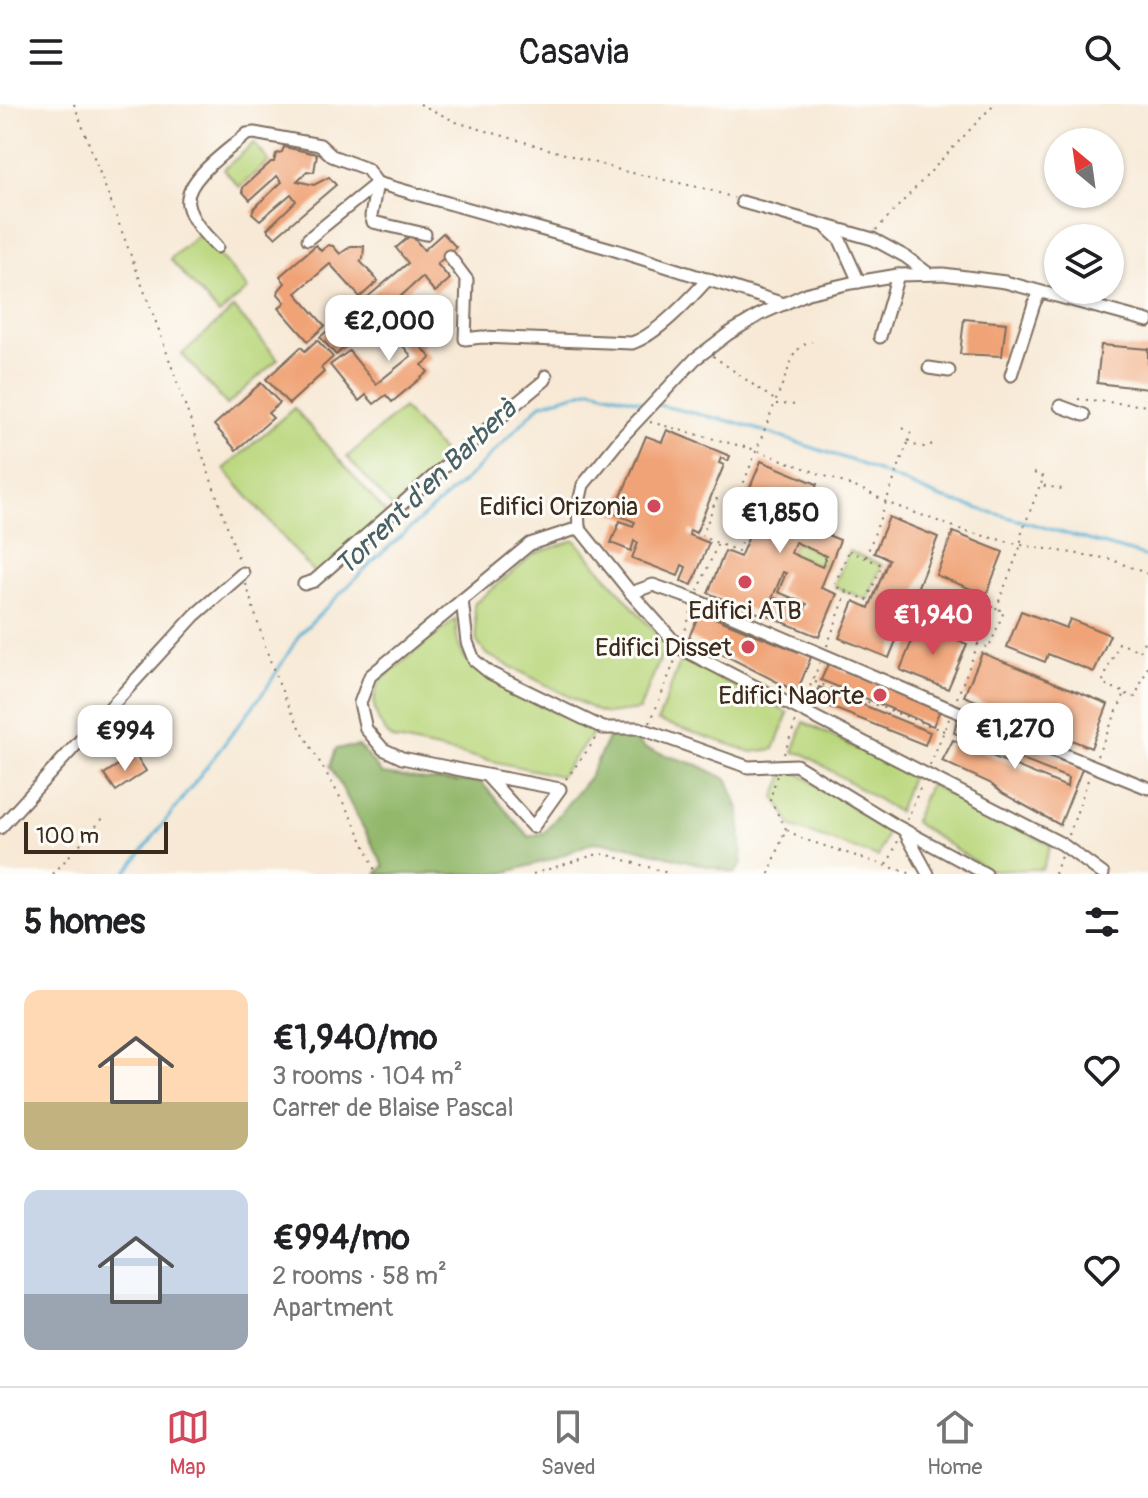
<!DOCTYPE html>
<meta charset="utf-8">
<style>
body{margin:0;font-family:Pangolin,sans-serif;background:#f2f2f2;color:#202124;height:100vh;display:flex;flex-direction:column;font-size:30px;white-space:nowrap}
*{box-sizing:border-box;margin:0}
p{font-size:26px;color:#757577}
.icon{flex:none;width:44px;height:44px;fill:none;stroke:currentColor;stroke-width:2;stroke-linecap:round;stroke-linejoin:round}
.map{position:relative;height:770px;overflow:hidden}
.drawer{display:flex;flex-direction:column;background:#fff;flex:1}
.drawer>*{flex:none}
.needle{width:52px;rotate:331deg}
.controls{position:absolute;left:1044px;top:24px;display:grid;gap:16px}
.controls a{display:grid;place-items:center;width:80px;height:80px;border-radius:50%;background:#fff;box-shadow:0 2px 6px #0004;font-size:40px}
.scale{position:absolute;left:24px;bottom:20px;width:144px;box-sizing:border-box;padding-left:8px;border:4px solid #3b2a1e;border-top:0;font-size:22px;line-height:28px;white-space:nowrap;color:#3b2a1e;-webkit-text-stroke:6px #fdfcf7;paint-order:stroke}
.price{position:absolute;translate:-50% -68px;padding:0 18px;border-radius:16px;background:#fff;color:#222;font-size:26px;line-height:52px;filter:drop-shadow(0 2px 4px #0008)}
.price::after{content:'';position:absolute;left:50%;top:48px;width:24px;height:18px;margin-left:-12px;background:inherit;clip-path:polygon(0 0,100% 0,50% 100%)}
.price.current{background:#d1495b;color:#fff}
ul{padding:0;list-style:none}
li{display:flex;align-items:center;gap:24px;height:200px;padding:0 24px}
li span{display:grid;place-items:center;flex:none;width:224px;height:160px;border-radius:16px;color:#555}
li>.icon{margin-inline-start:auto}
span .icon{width:96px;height:96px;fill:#fffc;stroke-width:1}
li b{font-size:34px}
h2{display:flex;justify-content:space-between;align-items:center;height:96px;padding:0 24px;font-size:34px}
header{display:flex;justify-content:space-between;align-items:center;height:104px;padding:0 24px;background:#fff;font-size:36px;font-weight:600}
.menu{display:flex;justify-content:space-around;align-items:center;height:112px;border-top:2px solid #e0e0e0;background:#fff;font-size:22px;color:#757577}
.menu a{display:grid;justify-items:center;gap:4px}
.menu .current{color:#d1495b}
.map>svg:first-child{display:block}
</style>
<header><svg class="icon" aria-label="menu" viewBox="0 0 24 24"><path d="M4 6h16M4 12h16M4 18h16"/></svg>Casavia<svg class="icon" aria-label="search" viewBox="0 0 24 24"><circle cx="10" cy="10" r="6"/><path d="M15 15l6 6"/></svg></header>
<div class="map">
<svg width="1148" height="770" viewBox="0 0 1148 770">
<rect width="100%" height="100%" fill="#fdfcf7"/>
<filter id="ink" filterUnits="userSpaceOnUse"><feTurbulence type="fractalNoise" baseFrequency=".0125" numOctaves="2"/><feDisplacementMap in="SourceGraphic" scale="16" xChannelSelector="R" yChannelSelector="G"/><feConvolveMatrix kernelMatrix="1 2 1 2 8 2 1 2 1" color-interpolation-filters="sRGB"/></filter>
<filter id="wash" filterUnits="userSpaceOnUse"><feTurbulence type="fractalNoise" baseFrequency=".006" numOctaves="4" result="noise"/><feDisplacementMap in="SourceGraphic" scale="32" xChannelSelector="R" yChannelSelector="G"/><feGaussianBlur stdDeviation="1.8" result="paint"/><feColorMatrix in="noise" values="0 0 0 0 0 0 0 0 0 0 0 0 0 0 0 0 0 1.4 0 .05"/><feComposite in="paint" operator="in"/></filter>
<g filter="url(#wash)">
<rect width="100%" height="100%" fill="#f7e9d6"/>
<!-- green -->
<g fill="#bad77d" stroke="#7a804e" stroke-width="2">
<path d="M254,39l15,18 -30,26 -15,-18z"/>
<path d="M200,129l48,56 -29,25 -49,-55z"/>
<path d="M234,204l44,51 -51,46 -45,-51z"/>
<path d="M294,304l92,105 -70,62 -92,-106z"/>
<path d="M403,304l46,51 -56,49 -46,-51z"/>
<path d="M575,436l91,105 -27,65 -32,4 -10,-3 -111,-57 -9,-12 -3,-38 60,-50z"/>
<path d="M795,438l31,14 -4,11 -31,-14z"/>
<path d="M849,447l33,14 -15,35 -33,-14z"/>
<path d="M456,515c0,15 1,31 12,42 18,21 99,58 128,68l-36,47 -168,-37c-17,-18 -25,-38 -10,-60z"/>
<path d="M681,555l107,54 -14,36 -22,3 -94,-31z"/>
<path d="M804,618l107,54 -13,36 -94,-58 -11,-2z"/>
<path d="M786,666l12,3 90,57 -10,27 -86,-30 -17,-30z"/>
<path d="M929,680l122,61 -9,24 -54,1 -74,-48z"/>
</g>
<!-- forest -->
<path fill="#93b86c" stroke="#677145" stroke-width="2" d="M609,632h21l16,13 52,16 30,15 12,32 2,52 -7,9 -111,-28 -31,-3 -40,17 -53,15h-124l8,-8 -54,-100 6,-17 23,-3 23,28 43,6 56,2 48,55 16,-5 45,-56z"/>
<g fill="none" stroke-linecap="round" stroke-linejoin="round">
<!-- stream -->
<g stroke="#56b0d3" stroke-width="3">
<path d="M658,301l80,18 118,39 85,36 207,59"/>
<path d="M125,770l141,-185 34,-55 74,-74 98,-86 69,-70 51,-15 55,14"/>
</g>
</g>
<g id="blocks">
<!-- building -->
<g fill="#f0a376" fill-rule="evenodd">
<path d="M284,43l33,7 -3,18 -7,-1 -10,10 17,4 15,-8 7,8 -61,52 -8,-8 29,-28 -5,-7 -31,26 -8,-7 3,-6 27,-25 -5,-6 -27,24 -8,-9 2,-5 27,-24h3l2,-8 6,-2z"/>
<path d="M443,129l13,14 -19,17 13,15 -15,13 -13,-15 -86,78 -16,-18 88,-74 -12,-15 15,-13 13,15z"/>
<path d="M316,141l5,6 7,-6 5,1 7,8 11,-8h13l-1,13 -3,2 18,20 -18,16 -30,-33 -34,29 29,33 -17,15 -29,-33 6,-6 -7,-8 1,-4 6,-7 -5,-7z"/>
<path d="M400,203l17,21 9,-6 9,12 -14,12 10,12 -9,7 6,7 -36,30 -6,-7 -12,9 -8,-9 -7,6 -29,-36 19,-14 27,33 35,-28 -28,-35z"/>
<path d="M964,215l42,4 -4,33 -42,-2z"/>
<path d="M317,236l16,17 -12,11 3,4 -35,32 -23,-25 35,-32 4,4z"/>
<path d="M1101,241l47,4v40l-51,-6z"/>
<path d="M261,279l19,20 -12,10 5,5 -37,32 -22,-25z"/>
<path d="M667,326l63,26 -2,5 -7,-3 -2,5 5,2 -28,68 -6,-3 -1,5 20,8 -17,42 -11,-4 5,-14 -4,-2 -4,11 -46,-18 6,-15 -4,-2 -3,10 -20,-8 9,-22 13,5 2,-4 -34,-14 2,-6 4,2 2,-4 9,4 28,-68 16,6z"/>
<path d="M761,357l56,23 -16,40 39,16 -19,48 16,6 -18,43 -51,-21 7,-18 29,12 3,-6 -29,-12 8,-19 -3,-1 -18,44 -57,-23 17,-42 15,6 11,-25 9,-23 -16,-7zM795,438l31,14 -4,11 -31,-14z"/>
<path d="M889,413l49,20 -49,121 -50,-20 15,-37 15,7 20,-49 -15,-6z"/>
<path d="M953,428l50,20 -17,43 -50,-20z"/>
<path d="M1021,507l45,17 4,-9 40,16 -16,37 -46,-18 -3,8 -38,-15z"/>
<path d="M700,508l111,45 -14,35 -108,-55z"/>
<path d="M919,520l48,20 -19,45 -48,-19z"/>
<path d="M982,549l126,51 -17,44 -127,-52z"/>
<path d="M828,560l112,46 -7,16 -112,-46z"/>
<path d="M819,583l111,45 -5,13 -112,-45z"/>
<path d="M957,614l125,51 -22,56 -58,-32 -12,-10 -48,-22 11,-21 114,47 1,-9 -114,-45z"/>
<path d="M135,650l11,17 -30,20 -12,-17z"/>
</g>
</g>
</g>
<g filter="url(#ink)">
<use href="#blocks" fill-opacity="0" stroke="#7d6d5e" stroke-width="2"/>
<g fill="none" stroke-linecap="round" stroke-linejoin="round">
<!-- minor casing -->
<g stroke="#7d6d5e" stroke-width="15">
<g id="minor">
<path d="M377,79l-6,33 2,6 52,12"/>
<path d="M742,98l131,37 33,18 23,17"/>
<path d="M827,124l13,12 19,42"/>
<path d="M308,135l69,-56"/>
<path d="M217,143c-11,-12 -25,-25 -29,-42 -5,-25 42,-56 59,-71l7,-1 66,12 12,11 35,13 10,14 238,67 169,54"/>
<path d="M449,152l18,24 -2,59 17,-2 150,6c25,-8 58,-44 76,-64"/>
<path d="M880,233l18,-62"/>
<path d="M929,264l20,3"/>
<path d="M1011,271l23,-71 6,-12"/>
<path d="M1060,302l24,9"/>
<path d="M304,480l10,-3 203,-178 28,-23 1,-4"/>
<path d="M631,489l22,-8 42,15 248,106 205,82"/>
<path d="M462,496l5,42 7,18 16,13 113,55h36l109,39 48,-2 97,59 93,50"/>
<path d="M486,671l74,14 -27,38 -47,-52 -84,-17 -19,-9 -17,-20 -6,-26 10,-27 160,-132 49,-16"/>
<path d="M0,724l195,-213 48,-42"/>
<path d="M904,726l24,44"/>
<path d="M1103,770l-41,-30 -382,-196 -49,-55 -52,-65 -1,-21 5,-22 39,-48 73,-78 33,-25 31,-19 49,-22 43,-10 47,-8 45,-1 62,8 143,39"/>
</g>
</g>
<!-- path -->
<g stroke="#7d6d5e" stroke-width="2" stroke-dasharray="2 6" stroke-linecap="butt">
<path d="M74,0l86,229 80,230"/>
<path d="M420,0l36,18 167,49 84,18 27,9"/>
<path d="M876,126l118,-126"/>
<path d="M713,252l63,45"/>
<path d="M1078,295l70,7"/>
<path d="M776,300l24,1"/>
<path d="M650,318l106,28 112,42 20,11 80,29 53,13 89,14 38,15"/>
<path d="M903,324l8,6 -3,9"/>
<path d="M1034,369l10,4 -3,7"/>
<path d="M716,395l37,13 -15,39 -36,-14z"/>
<path d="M735,401l60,-153 10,-8 7,-2"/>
<path d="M849,447l33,14 -15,35 -33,-14z"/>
<path d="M866,453l41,-113 17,3 9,-3"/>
<path d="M246,480c12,39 23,79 40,116 28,59 69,112 90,174"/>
<path d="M698,487l20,-48"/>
<path d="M976,498l28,9 -15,37 -28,-11z"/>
<path d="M996,505l25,-64v-10l19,-50 22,4"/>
<path d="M683,533l9,-28"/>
<path d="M827,542l20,-54"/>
<path d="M815,578l129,49"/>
<path d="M1126,590l9,3 13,-30"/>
<path d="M957,594l21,-54"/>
<path d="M804,597l16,-38"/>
<path d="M650,619l26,-65"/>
<path d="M784,650l13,-36"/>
<path d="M1097,652l28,-63 -23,-10 17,-40 21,8 8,-19"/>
<path d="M930,661l19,-46"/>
<path d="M566,675l32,-43"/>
<path d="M907,716l14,-34"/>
<path d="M787,726l16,9 109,35"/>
<path d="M1069,731l20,-58"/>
<path d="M887,761l11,-24"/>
<path d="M53,770l53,-59"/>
<path d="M533,770l61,-19 11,-1 66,20"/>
<path d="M769,770l17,-45 -16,-29 7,-25"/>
<path d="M1055,770l6,-18"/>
</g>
<!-- minor -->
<use href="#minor" stroke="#fff" stroke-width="11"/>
</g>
</g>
<!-- markers -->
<g fill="#d1495b" stroke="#fdfcf7" stroke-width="3">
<circle cx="654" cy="402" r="8"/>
<circle cx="745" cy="478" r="8"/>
<circle cx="748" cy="543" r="8"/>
<circle cx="880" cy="591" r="8"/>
</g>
<g text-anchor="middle" stroke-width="6" stroke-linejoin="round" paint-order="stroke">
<!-- poi labels -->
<g font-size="26" fill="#3b2a1e" stroke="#fdfcf7" text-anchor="end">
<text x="638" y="411">Edifici Orizonia</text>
<text x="745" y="515" text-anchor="middle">Edifici ATB</text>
<text x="732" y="552">Edifici Disset</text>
<text x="864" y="600">Edifici Naorte</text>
</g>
<!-- water labels -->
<g font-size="28" font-style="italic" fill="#466066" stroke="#fdfcf7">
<text transform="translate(425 383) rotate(-44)" y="10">Torrent d'en Barberà</text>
</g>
</g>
</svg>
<div class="controls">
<a><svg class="needle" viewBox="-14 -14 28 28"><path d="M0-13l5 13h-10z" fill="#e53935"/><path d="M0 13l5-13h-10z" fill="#757577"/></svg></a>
<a><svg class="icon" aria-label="layers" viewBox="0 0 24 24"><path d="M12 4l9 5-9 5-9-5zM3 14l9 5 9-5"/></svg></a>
</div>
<div class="scale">100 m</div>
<b class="price" style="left:389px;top:259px">€2,000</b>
<b class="price" style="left:780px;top:451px">€1,850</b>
<b class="price current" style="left:933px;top:553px">€1,940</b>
<b class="price" style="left:1015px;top:667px">€1,270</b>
<b class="price" style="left:125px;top:669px">€994</b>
</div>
<section class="drawer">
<h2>5 homes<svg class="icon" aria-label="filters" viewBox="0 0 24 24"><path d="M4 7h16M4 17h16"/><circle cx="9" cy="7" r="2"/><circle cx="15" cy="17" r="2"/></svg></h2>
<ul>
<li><span style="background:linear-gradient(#ffd9b3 70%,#c2b280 0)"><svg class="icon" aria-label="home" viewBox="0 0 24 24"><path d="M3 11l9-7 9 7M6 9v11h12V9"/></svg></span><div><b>€1,940/mo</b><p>3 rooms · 104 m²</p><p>Carrer de Blaise Pascal</p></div><svg class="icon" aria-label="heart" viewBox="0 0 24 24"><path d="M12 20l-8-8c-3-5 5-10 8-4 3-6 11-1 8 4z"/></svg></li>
<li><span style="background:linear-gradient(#c9d6e8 65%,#9aa5b1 0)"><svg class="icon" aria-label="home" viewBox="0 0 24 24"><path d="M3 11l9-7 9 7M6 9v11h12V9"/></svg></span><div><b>€994/mo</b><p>2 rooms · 58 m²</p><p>Apartment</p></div><svg class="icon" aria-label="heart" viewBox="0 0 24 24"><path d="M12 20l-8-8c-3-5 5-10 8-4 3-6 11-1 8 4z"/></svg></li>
</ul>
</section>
<nav class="menu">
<a class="current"><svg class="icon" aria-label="map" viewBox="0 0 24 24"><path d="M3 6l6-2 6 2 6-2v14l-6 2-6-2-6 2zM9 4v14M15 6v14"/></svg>Map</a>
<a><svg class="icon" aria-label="saved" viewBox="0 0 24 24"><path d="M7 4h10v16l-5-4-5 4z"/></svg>Saved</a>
<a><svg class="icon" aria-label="home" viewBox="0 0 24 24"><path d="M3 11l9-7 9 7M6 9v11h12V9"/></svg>Home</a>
</nav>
